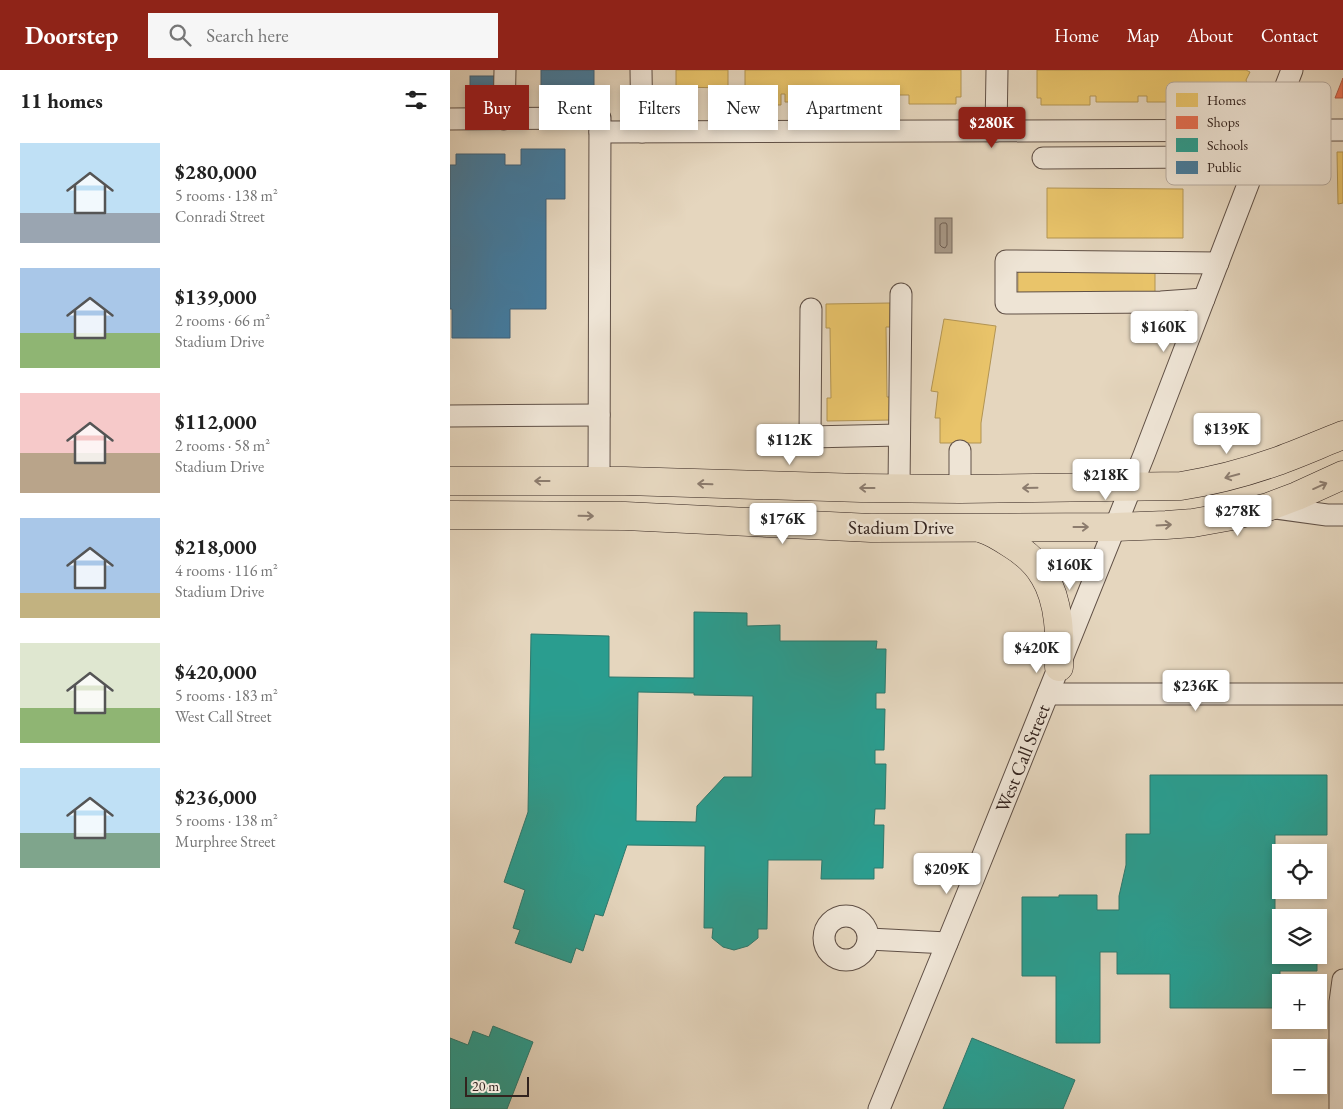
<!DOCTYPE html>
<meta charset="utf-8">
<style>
body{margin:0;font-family:"EB Garamond",serif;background:#f6f6f6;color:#222;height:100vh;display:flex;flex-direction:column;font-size:19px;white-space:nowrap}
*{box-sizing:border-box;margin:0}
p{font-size:16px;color:#767676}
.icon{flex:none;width:28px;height:28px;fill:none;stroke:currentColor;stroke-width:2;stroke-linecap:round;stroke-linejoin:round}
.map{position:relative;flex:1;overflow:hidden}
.panel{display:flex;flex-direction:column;background:#fff;width:450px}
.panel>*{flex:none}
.banner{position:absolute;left:15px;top:15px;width:475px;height:45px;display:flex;gap:10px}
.buttons{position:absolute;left:822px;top:774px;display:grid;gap:10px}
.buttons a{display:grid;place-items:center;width:55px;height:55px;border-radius:0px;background:#fff;box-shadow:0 2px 8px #0003;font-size:25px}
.scale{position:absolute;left:15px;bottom:12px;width:64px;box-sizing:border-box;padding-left:5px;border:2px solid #33231e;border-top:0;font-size:14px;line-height:18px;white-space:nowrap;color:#33231e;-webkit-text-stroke:4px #eee4d5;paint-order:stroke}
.price{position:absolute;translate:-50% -42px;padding:0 11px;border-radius:5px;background:#fff;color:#222;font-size:16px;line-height:32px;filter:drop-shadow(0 1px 2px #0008)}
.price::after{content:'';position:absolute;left:50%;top:30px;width:15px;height:11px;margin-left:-8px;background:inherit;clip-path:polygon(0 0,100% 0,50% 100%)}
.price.current{background:#8f2418;color:#fff}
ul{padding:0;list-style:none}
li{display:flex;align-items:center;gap:15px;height:125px;padding:0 20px}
li span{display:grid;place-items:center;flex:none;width:140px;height:100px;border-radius:0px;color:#555}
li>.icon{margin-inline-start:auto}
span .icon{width:60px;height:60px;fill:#fffc;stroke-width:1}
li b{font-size:21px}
h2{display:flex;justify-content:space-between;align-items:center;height:60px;padding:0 20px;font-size:21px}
.tag{padding:0 18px;border-radius:0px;background:#fff;box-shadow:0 2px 8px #0003;font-size:18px;line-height:45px}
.tag.current{background:#8f2418;color:#fff}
header{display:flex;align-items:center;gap:30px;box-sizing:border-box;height:70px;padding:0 25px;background:#8f2418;color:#fff}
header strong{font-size:24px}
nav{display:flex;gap:28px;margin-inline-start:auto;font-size:18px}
.search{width:350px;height:45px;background:#f6f6f6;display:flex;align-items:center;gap:12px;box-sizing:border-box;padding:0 18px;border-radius:0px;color:#767676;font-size:19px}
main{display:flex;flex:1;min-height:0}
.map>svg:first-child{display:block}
</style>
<header>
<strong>Doorstep</strong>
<div class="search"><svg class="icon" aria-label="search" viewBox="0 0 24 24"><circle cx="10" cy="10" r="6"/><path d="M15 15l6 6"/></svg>Search here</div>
<nav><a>Home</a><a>Map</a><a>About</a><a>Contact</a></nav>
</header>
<main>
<section class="panel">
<h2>11 homes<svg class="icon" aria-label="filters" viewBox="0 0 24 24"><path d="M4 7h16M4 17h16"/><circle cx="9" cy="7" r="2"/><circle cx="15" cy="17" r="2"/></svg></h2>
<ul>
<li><span style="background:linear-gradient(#bfe0f5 70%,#9aa5b1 0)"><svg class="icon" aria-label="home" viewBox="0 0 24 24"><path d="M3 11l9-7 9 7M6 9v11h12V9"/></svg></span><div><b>$280,000</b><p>5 rooms · 138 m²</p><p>Conradi Street</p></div></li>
<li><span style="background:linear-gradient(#a9c7e8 65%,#8fb573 0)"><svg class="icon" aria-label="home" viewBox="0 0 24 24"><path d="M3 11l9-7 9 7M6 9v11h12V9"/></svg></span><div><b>$139,000</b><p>2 rooms · 66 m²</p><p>Stadium Drive</p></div></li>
<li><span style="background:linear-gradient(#f6c9c9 60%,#b9a48a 0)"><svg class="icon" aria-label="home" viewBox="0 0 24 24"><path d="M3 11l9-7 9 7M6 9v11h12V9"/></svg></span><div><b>$112,000</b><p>2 rooms · 58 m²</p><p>Stadium Drive</p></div></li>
<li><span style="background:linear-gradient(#a9c7e8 75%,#c2b280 0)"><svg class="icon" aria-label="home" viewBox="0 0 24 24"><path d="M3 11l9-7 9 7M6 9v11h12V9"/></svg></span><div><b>$218,000</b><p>4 rooms · 116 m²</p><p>Stadium Drive</p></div></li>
<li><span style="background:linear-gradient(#dfe7d0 65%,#8fb573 0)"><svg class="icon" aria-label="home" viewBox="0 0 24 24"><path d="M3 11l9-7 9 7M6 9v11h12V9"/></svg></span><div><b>$420,000</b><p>5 rooms · 183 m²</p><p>West Call Street</p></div></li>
<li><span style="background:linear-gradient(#bfe0f5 65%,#7fa58c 0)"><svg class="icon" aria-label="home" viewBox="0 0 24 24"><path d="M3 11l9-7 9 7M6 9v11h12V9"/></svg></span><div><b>$236,000</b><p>5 rooms · 138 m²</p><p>Murphree Street</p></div></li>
</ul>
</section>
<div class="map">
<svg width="893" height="1039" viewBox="0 0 893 1039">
<rect width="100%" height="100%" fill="#e5d6be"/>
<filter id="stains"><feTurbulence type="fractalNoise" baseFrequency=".004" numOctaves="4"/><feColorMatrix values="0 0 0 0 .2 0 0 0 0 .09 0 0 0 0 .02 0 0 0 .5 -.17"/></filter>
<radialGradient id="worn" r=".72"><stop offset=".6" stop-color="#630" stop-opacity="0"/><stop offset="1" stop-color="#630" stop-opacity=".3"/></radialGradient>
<!-- water -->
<rect fill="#a89988" stroke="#796a5e" x="485" y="148" width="17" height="35"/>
<!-- homes -->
<g fill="#e9c46a" stroke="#b29453">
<path d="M226,0h52v18l-52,-1z"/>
<path d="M295,0h216v27h-5v7h-47v-9h-35v7l-43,-1v-6h-7v7h-39v-8h-4v11h-36z"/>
<path d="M587,0h209l4,2 -4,8 2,6 -2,11 -7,9 -7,2h-6l-10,-6h-18v-7h-8v7h-43v-6h-9v6h-42v-6h-6v9h-49v-7h-4z"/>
<path d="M887,82h6v51l-5,1z"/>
<path d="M597,118l136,1v49h-136z"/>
<rect x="568" y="199" width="137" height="28"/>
<path d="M440,233v24h-4l1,70h4v23l-64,1v-23h4l-1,-70h-4v-24z"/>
<path d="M494,249l52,7 -15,97v20h-41v-25h-5l3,-26 -7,-1z"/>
</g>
<!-- shops -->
<path fill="#e76f51" stroke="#b15842" d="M893,8v20h-8z"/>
<!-- schools -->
<g fill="#2a9d8f" stroke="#2d786d" fill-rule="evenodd">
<path d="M244,542l53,1v13l33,-1v16h97l-1,8h10l-1,44h-9v16h9l-1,41h-9v14h11l-1,45h-10l-1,16h10l-1,43h-9v11h-53l1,-19h-54l-1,69h-9v9l-10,8 -14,4 -11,-3 -11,-9 1,-10h-9l1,-82 -78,-1 -24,71 -8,-2 -12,37 -7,-3 -5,15 -56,-20 5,-13 -7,-2 12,-38 -21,-8 24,-70 3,-178 78,2v41l85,1zM188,622l56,1v2l59,1 -1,81h-28l-27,29 -1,16 -60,-1z"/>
<path d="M700,705h177v60h-52v97h6v23h36v16h-37v37h-110v-34h-53v-22h-17v91h-44v-67h-34v-79h37v-2h38v15h22v-14l7,-31v-31h24z"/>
<path d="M43,956l40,16 -26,67h-57v-71l18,7 5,-14 16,6z"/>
<path d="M522,968l103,42 -12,29h-120z"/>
</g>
<!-- public -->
<g fill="#457b9d" stroke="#406177">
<rect x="91" y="0" width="53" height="21"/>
<rect x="20" y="6" width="25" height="16"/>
<path d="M71,79h44v50h-19v110h-36v29h-58v-29h-2v-144h6v-11h49v11h16z"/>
</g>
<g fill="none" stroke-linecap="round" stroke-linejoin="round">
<!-- shore -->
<path stroke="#6e5e53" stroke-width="1" d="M493,153h3l1,2v20l-2,3 -3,-1 -2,-2v-20z"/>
<!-- minor casing -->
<g stroke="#605046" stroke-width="23">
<g id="minor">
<path d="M191,0l1,62"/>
<path d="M0,49l150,-1 -1,363"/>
<path d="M54,49l1,-49"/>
<path d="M546,61l1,-61"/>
<path d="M150,62l743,-2"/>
<path d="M593,88l163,-1 17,-26"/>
<path d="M754,229l-43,3 -155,1v-42l212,2"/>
<path d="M361,239l-1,128 89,-2"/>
<path d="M0,346l149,-1"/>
<path d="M510,381v38"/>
<path d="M449,418l2,-194"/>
<path d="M818,437l59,8h16"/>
<path d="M598,624h295"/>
<circle cx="396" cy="868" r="22"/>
<path d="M419,869l78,4"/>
<path d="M429,1039l94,-229 171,-425 148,-385"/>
<path d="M890,1039v-107l3,-22"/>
</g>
</g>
<!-- major casing -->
<g stroke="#33231e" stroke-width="29">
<g id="major">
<path d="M0,411h175l236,7 99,1 221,-3c32,-5 63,-13 94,-24 23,-8 45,-18 68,-27"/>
<path d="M0,445l175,1 246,12 244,-1 51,-2 27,-2 39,-7 36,-9 29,-11 46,-21"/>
<path d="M533,459c10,3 19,9 28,15 13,8 25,18 33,32 16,26 16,62 15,91"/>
</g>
</g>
<!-- minor -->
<use href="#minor" stroke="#eee4d5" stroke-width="21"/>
<!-- major -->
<use href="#major" stroke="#e5d6be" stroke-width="28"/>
</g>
<!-- one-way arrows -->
<defs><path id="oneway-shaft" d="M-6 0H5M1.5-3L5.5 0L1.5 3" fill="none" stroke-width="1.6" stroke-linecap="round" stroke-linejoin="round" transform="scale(1.25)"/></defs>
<g stroke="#8c7c6e">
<use href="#oneway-shaft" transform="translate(782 406) rotate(165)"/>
<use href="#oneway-shaft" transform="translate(92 411) rotate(180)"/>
<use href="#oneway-shaft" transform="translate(255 414) rotate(-178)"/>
<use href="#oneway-shaft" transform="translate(870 416) rotate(-24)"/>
<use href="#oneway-shaft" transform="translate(417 418) rotate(-180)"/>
<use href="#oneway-shaft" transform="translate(580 418) rotate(179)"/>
<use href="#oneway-shaft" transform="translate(136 446) rotate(1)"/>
<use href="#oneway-shaft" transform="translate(714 455) rotate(-3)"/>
<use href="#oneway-shaft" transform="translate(631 457)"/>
</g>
<g text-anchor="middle" stroke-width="5" stroke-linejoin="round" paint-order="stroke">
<!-- street labels -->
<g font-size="19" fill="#33231e" stroke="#eee4d5">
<text x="451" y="464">Stadium Drive</text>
<text transform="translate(572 688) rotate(-68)" y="7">West Call Street</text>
</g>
</g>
<!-- legend -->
<rect x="716" y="12" width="165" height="103" rx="8" fill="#eee4d5" stroke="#b6aa9e" stroke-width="1"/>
<rect x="726" y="23" width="22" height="14" fill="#e9c46a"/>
<rect x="726" y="46" width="22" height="13" fill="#e76f51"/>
<rect x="726" y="68" width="22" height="14" fill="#2a9d8f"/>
<rect x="726" y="91" width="22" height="13" fill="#457b9d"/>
<g font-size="14" fill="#33231e">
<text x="757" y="35">Homes</text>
<text x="757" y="57">Shops</text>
<text x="757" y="80">Schools</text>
<text x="757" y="102">Public</text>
</g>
<rect width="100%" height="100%" filter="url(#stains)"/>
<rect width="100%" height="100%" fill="url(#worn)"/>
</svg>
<div class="buttons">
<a><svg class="icon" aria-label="locate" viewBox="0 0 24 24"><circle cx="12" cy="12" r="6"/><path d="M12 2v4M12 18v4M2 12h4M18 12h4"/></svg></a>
<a><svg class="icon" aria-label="layers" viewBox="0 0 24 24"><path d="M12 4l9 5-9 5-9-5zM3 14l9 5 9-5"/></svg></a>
<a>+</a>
<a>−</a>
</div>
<div class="scale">20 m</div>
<b class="price current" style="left:542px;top:79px">$280K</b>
<b class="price" style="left:714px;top:283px">$160K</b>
<b class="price" style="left:777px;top:385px">$139K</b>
<b class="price" style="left:340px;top:396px">$112K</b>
<b class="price" style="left:656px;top:431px">$218K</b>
<b class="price" style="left:788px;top:467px">$278K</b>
<b class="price" style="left:333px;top:475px">$176K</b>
<b class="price" style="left:620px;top:521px">$160K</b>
<b class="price" style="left:587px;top:604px">$420K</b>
<b class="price" style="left:746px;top:642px">$236K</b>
<b class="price" style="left:497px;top:825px">$209K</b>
<div class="banner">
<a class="tag current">Buy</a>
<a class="tag">Rent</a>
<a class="tag">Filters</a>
<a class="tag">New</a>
<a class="tag">Apartment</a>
</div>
</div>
</main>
